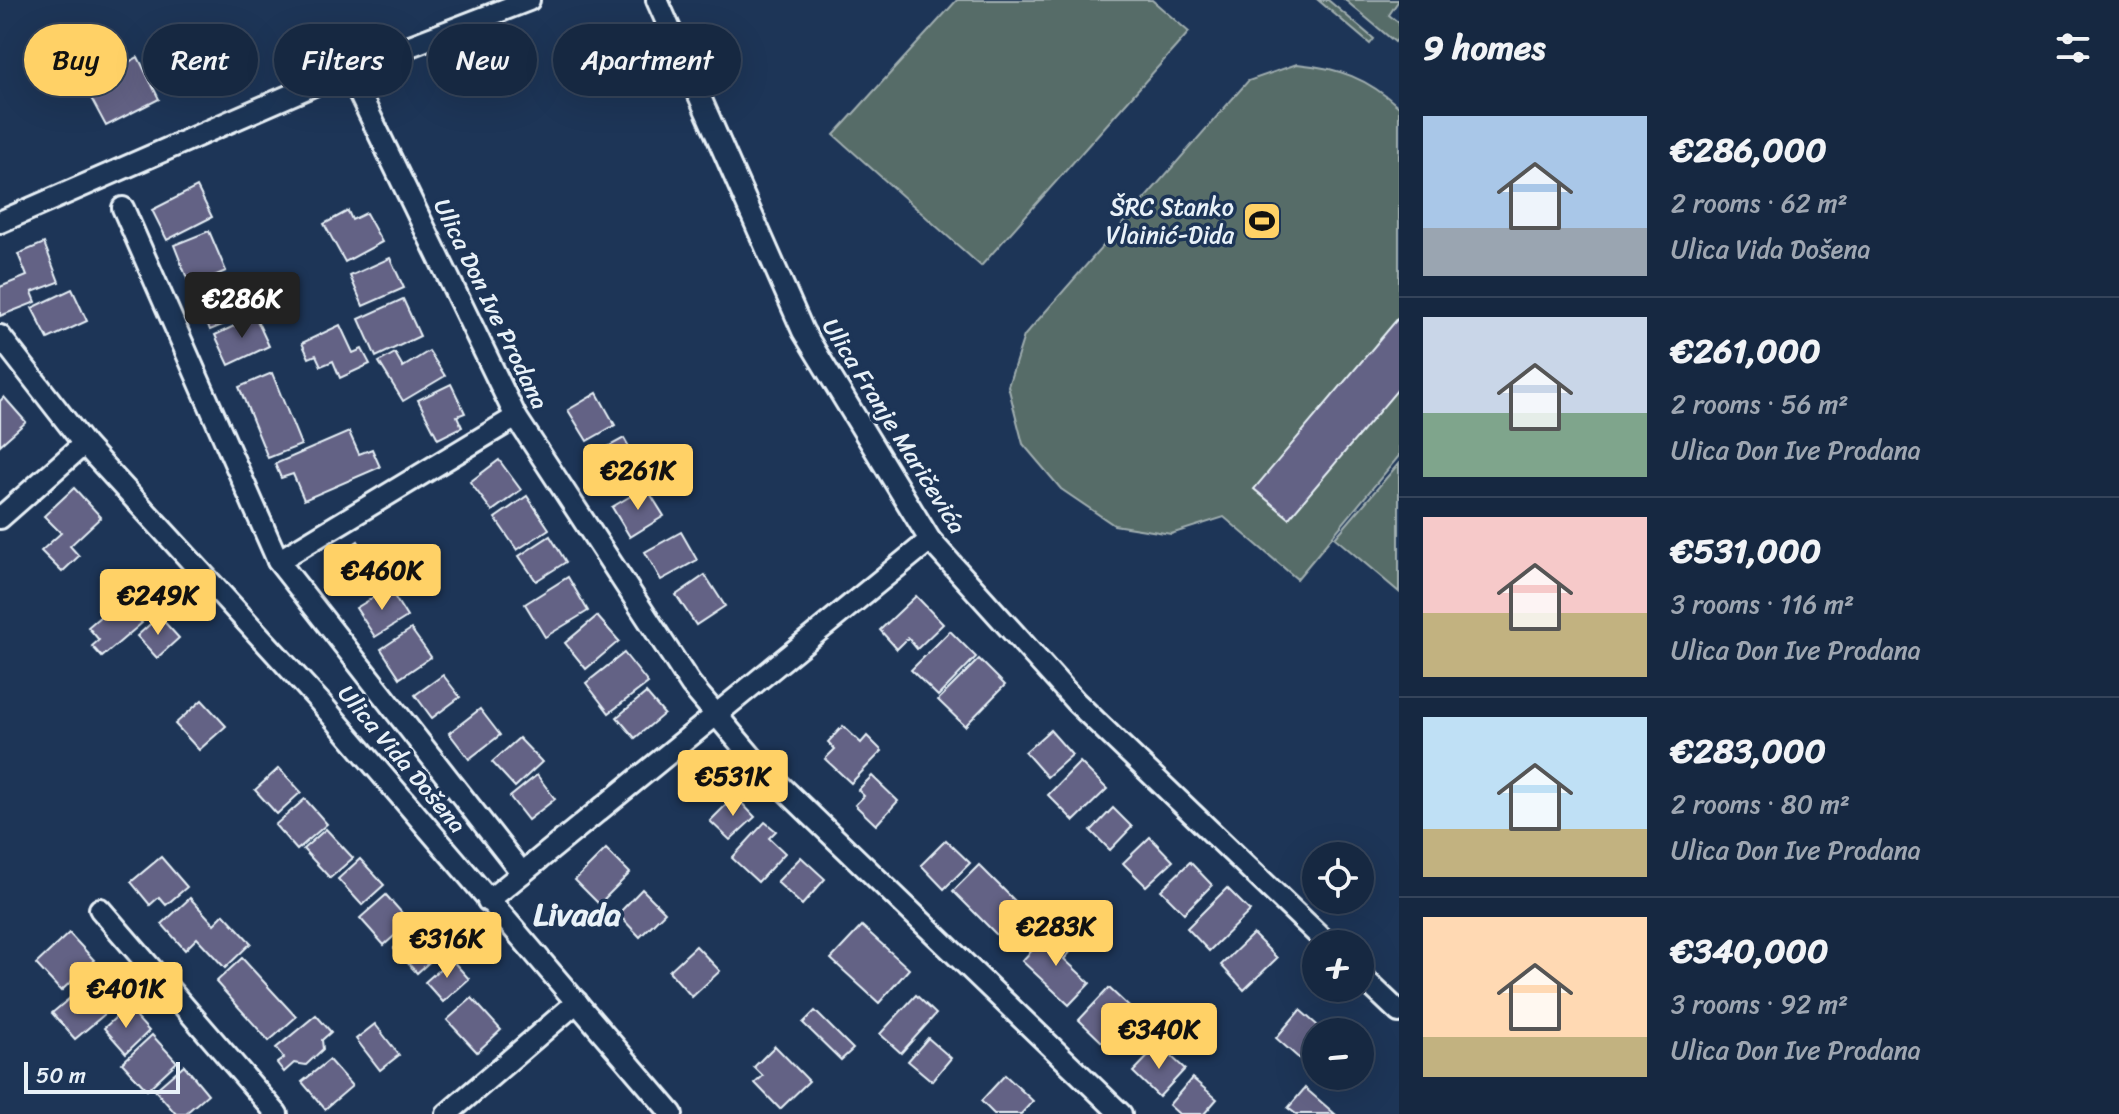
<!DOCTYPE html>
<meta charset="utf-8">
<style>
body{margin:0;font-family:Sriracha,sans-serif;background:#23344c;color:#f1f3f6;height:100vh;display:flex;flex-direction:column;font-size:30px;white-space:nowrap}
*{box-sizing:border-box;margin:0}
p{font-size:26px;color:#9ea6b1}
.icon{flex:none;width:44px;height:44px;fill:none;stroke:currentColor;stroke-width:2;stroke-linecap:round;stroke-linejoin:round}
.map{position:relative;flex:1;overflow:hidden}
.panel{display:flex;flex-direction:column;background:#162841;width:720px}
.panel>*{flex:none}
.top-card{position:absolute;left:24px;top:24px;width:760px;height:72px;display:flex;gap:16px}
.buttons{position:absolute;left:1302px;top:842px;display:grid;gap:16px}
.buttons a{display:grid;place-items:center;width:72px;height:72px;border-radius:50%;background:#162841;box-shadow:0 8px 32px #0002,0 0 0 2px #35445a;font-size:40px}
.scale{position:absolute;left:24px;bottom:20px;width:156px;box-sizing:border-box;padding-left:8px;border:4px solid #e8f1f8;border-top:0;font-size:22px;line-height:28px;white-space:nowrap;color:#e8f1f8;-webkit-text-stroke:6px #1d3557;paint-order:stroke}
.price{position:absolute;translate:-50% -68px;padding:0 18px;border-radius:8px;background:#ffd166;color:#111;font-size:26px;line-height:52px;filter:drop-shadow(0 2px 4px #0008)}
.price::after{content:'';position:absolute;left:50%;top:48px;width:24px;height:18px;margin-left:-12px;background:inherit;clip-path:polygon(0 0,100% 0,50% 100%)}
.price.on{background:#222;color:#fff}
ul{padding:0;list-style:none}
li{display:flex;align-items:center;gap:24px;height:200px;padding:0 24px}
li+li{border-top:2px solid #35445a}
li span{display:grid;place-items:center;flex:none;width:224px;height:160px;border-radius:0px;color:#555}
li>.icon{margin-inline-start:auto}
span .icon{width:96px;height:96px;fill:#fffc;stroke-width:1}
li b{font-size:34px}
h2{display:flex;justify-content:space-between;align-items:center;height:96px;padding:0 24px;font-size:34px}
.tag{padding:0 28px;border-radius:36px;background:#162841;box-shadow:0 8px 32px #0002,0 0 0 2px #35445a;font-size:28px;line-height:72px}
.tag.on{background:#ffd166;color:#111}
main{display:flex;flex:1;min-height:0}
.map>svg:first-child{display:block}
</style>
<main>
<div class="map">
<svg width="1399" height="1114" viewBox="0 0 1399 1114">
<rect width="100%" height="100%" fill="#1d3557"/>
<filter id="ink" filterUnits="userSpaceOnUse"><feTurbulence type="fractalNoise" baseFrequency=".0125" numOctaves="2"/><feDisplacementMap in="SourceGraphic" scale="16" xChannelSelector="R" yChannelSelector="G"/><feConvolveMatrix kernelMatrix="1 2 1 2 8 2 1 2 1" color-interpolation-filters="sRGB"/></filter>
<g filter="url(#ink)">
<!-- green -->
<g fill="#576c68" stroke="#a0aeb0" stroke-width="2">
<path d="M957,0h195l37,32 -208,234 -147,-131z"/>
<path d="M1318,0h10l46,39 -4,5z"/>
<path d="M1345,0h54l-10,15 10,8v14l-4,5z"/>
<path d="M1297,64c42,4 70,14 102,43v349l-102,123 -73,-62 -53,17 -57,-9 -53,-36 -38,-45 -15,-58 16,-50 224,-255z"/>
<path d="M1399,463v129l-64,-54z"/>
</g>
<!-- building -->
<g fill="#636285" stroke="#e8f1f8" stroke-width="2">
<path d="M138,57l21,42 -53,27 -22,-41z"/>
<path d="M197,187l15,30 -45,23 -15,-30z"/>
<path d="M348,211l4,9 14,-7 16,29 -37,20 -21,-38z"/>
<path d="M209,231l17,40 -36,15 -16,-41z"/>
<path d="M44,243l15,39 -27,10 4,10 -36,14v-29l27,-11 -9,-22z"/>
<path d="M390,258l14,30 -41,18 -13,-30z"/>
<path d="M228,282l14,35 -32,13 -14,-36z"/>
<path d="M72,289l15,32 -39,18 -16,-31z"/>
<path d="M403,299l17,37 -44,21 -17,-38z"/>
<path d="M255,316l14,30 -40,19 -14,-30z"/>
<path d="M1399,317v71l-110,130 -35,-29z"/>
<path d="M340,325l13,28 9,-4 8,15 -30,14 -7,-17 -12,5 -5,-11 -7,3 -7,-15z"/>
<path d="M429,351l16,25 -42,25 -24,-39 16,-9 8,14z"/>
<path d="M272,373l29,72 -33,13 -29,-71z"/>
<path d="M451,384l14,29 -8,3 5,11 -24,12 -20,-39z"/>
<path d="M597,393l18,32 -28,16 -19,-31z"/>
<path d="M4,397l22,25 -26,23v-44z"/>
<path d="M349,432l10,22 13,-5 8,18 -76,33 -11,-26 -12,4 -6,-14z"/>
<path d="M624,438l20,35 -32,17 -19,-35z"/>
<path d="M499,460l22,30 -29,21 -22,-29z"/>
<path d="M646,487l18,29 -34,21 -18,-30z"/>
<path d="M74,488l27,29 -31,29 9,10 -17,16 -21,-21 20,-18 -17,-17z"/>
<path d="M527,496l22,33 -32,21 -22,-32z"/>
<path d="M681,532l16,28 -36,20 -16,-28z"/>
<path d="M550,536l16,26 -30,19 -17,-25z"/>
<path d="M358,541l23,34 -27,19 -24,-34z"/>
<path d="M705,575l20,31 -29,19 -20,-30z"/>
<path d="M568,577l20,34 -43,26 -20,-33z"/>
<path d="M389,588l18,29 -32,20 -19,-29z"/>
<path d="M916,596l27,28 -26,25 -9,-11 -11,11 -17,-19z"/>
<path d="M121,599l21,24 -40,34 -10,-11 7,-6 -11,-13z"/>
<path d="M159,616l20,22 -22,20 -20,-22z"/>
<path d="M597,616l22,25 -33,28 -21,-26z"/>
<path d="M411,629l20,28 -31,21 -19,-29z"/>
<path d="M950,631l26,26 -38,39 -27,-26z"/>
<path d="M624,653l24,30 -39,30 -23,-30z"/>
<path d="M979,659l26,26 -40,41 -27,-26z"/>
<path d="M443,675l17,22 -28,21 -17,-23z"/>
<path d="M646,693l18,21 -29,24 -18,-21z"/>
<path d="M202,700l24,26 -27,24 -24,-26z"/>
<path d="M480,709l20,26 -31,24 -20,-26z"/>
<path d="M843,726l18,17 6,-7 15,15 -31,32 -26,-24 10,-10 -7,-7z"/>
<path d="M1050,730l22,25 -25,22 -22,-25z"/>
<path d="M519,738l23,24 -27,25 -23,-25z"/>
<path d="M1080,762l27,27 -33,32 -26,-26z"/>
<path d="M279,768l22,24 -24,22 -22,-24z"/>
<path d="M537,775l18,24 -27,21 -18,-23z"/>
<path d="M872,776l26,25 -22,24 -21,-20 9,-9 -6,-6z"/>
<path d="M735,796l20,21 -25,23 -20,-19z"/>
<path d="M305,799l22,25 -30,26 -22,-25z"/>
<path d="M1113,808l19,19 -22,23 -19,-19z"/>
<path d="M765,822l11,9 -7,7 16,15 -27,29 -26,-24z"/>
<path d="M326,829l27,29 -23,20 -27,-29z"/>
<path d="M1150,837l23,24 -27,25 -23,-23z"/>
<path d="M946,840l24,23 -26,26 -23,-24z"/>
<path d="M606,849l24,24 -31,31 -24,-24z"/>
<path d="M161,857l26,30 -21,18 -7,-8 -9,8 -19,-23z"/>
<path d="M801,857l24,22 -23,26 -25,-23z"/>
<path d="M360,859l24,26 -22,20 -24,-26z"/>
<path d="M1190,862l22,23 -28,28 -23,-23z"/>
<path d="M979,865l49,49 -26,26 -49,-49z"/>
<path d="M1227,888l23,23 -41,40 -22,-23z"/>
<path d="M642,889l23,23 -25,25 -22,-23z"/>
<path d="M386,895l24,27 -26,23 -24,-27z"/>
<path d="M190,898l24,26 10,-10 27,29 -26,25 -28,-30 -12,12 -23,-26z"/>
<path d="M421,923l23,26 -27,24 -23,-25z"/>
<path d="M862,926l47,43 -30,34 -48,-44z"/>
<path d="M1051,930l21,20 -8,9 26,24 -21,22 -47,-44z"/>
<path d="M69,933l25,27 -33,31 -25,-27z"/>
<path d="M1253,934l24,24 -33,32 -23,-25z"/>
<path d="M696,946l24,25 -28,26 -23,-26z"/>
<path d="M242,958l54,59 -27,24 -53,-59z"/>
<path d="M451,959l18,20 -26,23 -18,-20z"/>
<path d="M101,972l23,26 -49,41 -23,-26z"/>
<path d="M1109,988l32,30 -15,17 -9,-9 -15,16 -23,-22z"/>
<path d="M916,995l20,19 -35,39 -21,-19z"/>
<path d="M472,998l29,32 -24,22 -30,-32z"/>
<path d="M127,1007l22,24 -23,22 -22,-25z"/>
<path d="M1300,1010l25,22h-9v11l-15,17 -25,-22z"/>
<path d="M815,1011l38,38 -12,11 -38,-37z"/>
<path d="M316,1015l15,17 -9,8 1,9 -17,16 -12,-2 -10,9 -7,-9 7,-5 -8,-10z"/>
<path d="M375,1024l24,31 -19,15 -24,-31z"/>
<path d="M152,1035l25,27 -30,28 -25,-27z"/>
<path d="M928,1038l23,20 -19,23 -24,-20z"/>
<path d="M1159,1045l26,24 -26,28 -26,-25z"/>
<path d="M775,1046l34,35 -29,28 -25,-26 8,-7 -9,-9z"/>
<path d="M329,1060l23,26 -27,23 -23,-27z"/>
<path d="M184,1065l24,29 -23,20h-9l-21,-24z"/>
<path d="M1005,1075l28,26 -12,13h-27l-13,-13z"/>
<path d="M1192,1078l25,21 -13,15h-25l-10,-9z"/>
<path d="M1305,1088l30,26h-39l-8,-6z"/>
</g>
<g fill="none" stroke-linecap="round" stroke-linejoin="round">
<!-- minor casing -->
<g stroke="#e8f1f8" stroke-width="26">
<g id="minor">
<path d="M657,0l146,331 127,209 146,162 252,242"/>
<path d="M348,70l168,347 175,268 66,78 364,351"/>
<path d="M123,208l155,353 244,312"/>
<path d="M0,222l348,-152 181,-70"/>
<path d="M0,336l84,108 236,258 352,412"/>
<path d="M0,518l84,-74"/>
<path d="M278,561l238,-144"/>
<path d="M488,901l442,-361"/>
<path d="M100,909l177,205"/>
<path d="M1360,975l39,37"/>
<path d="M447,1114l130,-112"/>
</g>
</g>
<!-- minor -->
<use href="#minor" stroke="#1d3557" stroke-width="20"/>
</g>
</g>
<!-- icons -->
<defs>
<g id="stadium-square" transform="scale(2)"><rect x="-9" y="-9" width="18" height="18" rx="4" fill="#ffd166" stroke="#1d3557"/><path d="M0-5a6.5 5 0 1 0 0 10a6.5 5 0 1 0 0-10ZM-3.5-1.8h7v3.6h-7Z" fill="#111"/></g>
</defs>
<g fill-rule="evenodd">
<use href="#stadium-square" x="1262" y="221"/>
</g>
<g text-anchor="middle" stroke-width="7" stroke-linejoin="round" paint-order="stroke">
<!-- poi labels -->
<g font-size="24" fill="#e8f1f8" stroke="#1d3557" text-anchor="end">
<text x="1234" y="215">ŠRC Stanko<tspan x="1234" dy="28">Vlainić-Dida</tspan></text>
</g>
<!-- street labels -->
<g font-size="24" fill="#e8f1f8" stroke="#1d3557">
<text transform="translate(491 304) rotate(64)" y="8">Ulica Don Ive Prodana</text>
<text transform="translate(894 426) rotate(58)" y="8">Ulica Franje Maričevića</text>
<text transform="translate(402 759) rotate(50)" y="8">Ulica Vida Došena</text>
</g>
<!-- district labels -->
<g font-size="32" font-weight="bold" fill="#e8f1f8" stroke="#1d3557">
<text x="577" y="925">Livada</text>
</g>
</g>
</svg>
<div class="buttons">
<a><svg class="icon" aria-label="locate" viewBox="0 0 24 24"><circle cx="12" cy="12" r="6"/><path d="M12 2v4M12 18v4M2 12h4M18 12h4"/></svg></a>
<a>+</a>
<a>−</a>
</div>
<div class="scale">50 m</div>
<b class="price on" style="left:242px;top:340px">€286K</b>
<b class="price" style="left:638px;top:512px">€261K</b>
<b class="price" style="left:382px;top:612px">€460K</b>
<b class="price" style="left:158px;top:637px">€249K</b>
<b class="price" style="left:733px;top:818px">€531K</b>
<b class="price" style="left:1056px;top:968px">€283K</b>
<b class="price" style="left:447px;top:980px">€316K</b>
<b class="price" style="left:126px;top:1030px">€401K</b>
<b class="price" style="left:1159px;top:1071px">€340K</b>
<div class="top-card">
<a class="tag on">Buy</a>
<a class="tag">Rent</a>
<a class="tag">Filters</a>
<a class="tag">New</a>
<a class="tag">Apartment</a>
</div>
</div>
<section class="panel">
<h2>9 homes<svg class="icon" aria-label="filters" viewBox="0 0 24 24"><path d="M4 7h16M4 17h16"/><circle cx="9" cy="7" r="2"/><circle cx="15" cy="17" r="2"/></svg></h2>
<ul>
<li><span style="background:linear-gradient(#a9c7e8 70%,#9aa5b1 0)"><svg class="icon" aria-label="home" viewBox="0 0 24 24"><path d="M3 11l9-7 9 7M6 9v11h12V9"/></svg></span><div><b>€286,000</b><p>2 rooms · 62 m²</p><p>Ulica Vida Došena</p></div></li>
<li><span style="background:linear-gradient(#c9d6e8 60%,#7fa58c 0)"><svg class="icon" aria-label="home" viewBox="0 0 24 24"><path d="M3 11l9-7 9 7M6 9v11h12V9"/></svg></span><div><b>€261,000</b><p>2 rooms · 56 m²</p><p>Ulica Don Ive Prodana</p></div></li>
<li><span style="background:linear-gradient(#f6c9c9 60%,#c2b280 0)"><svg class="icon" aria-label="home" viewBox="0 0 24 24"><path d="M3 11l9-7 9 7M6 9v11h12V9"/></svg></span><div><b>€531,000</b><p>3 rooms · 116 m²</p><p>Ulica Don Ive Prodana</p></div></li>
<li><span style="background:linear-gradient(#bfe0f5 70%,#c2b280 0)"><svg class="icon" aria-label="home" viewBox="0 0 24 24"><path d="M3 11l9-7 9 7M6 9v11h12V9"/></svg></span><div><b>€283,000</b><p>2 rooms · 80 m²</p><p>Ulica Don Ive Prodana</p></div></li>
<li><span style="background:linear-gradient(#ffd9b3 75%,#c2b280 0)"><svg class="icon" aria-label="home" viewBox="0 0 24 24"><path d="M3 11l9-7 9 7M6 9v11h12V9"/></svg></span><div><b>€340,000</b><p>3 rooms · 92 m²</p><p>Ulica Don Ive Prodana</p></div></li>
</ul>
</section>
</main>
